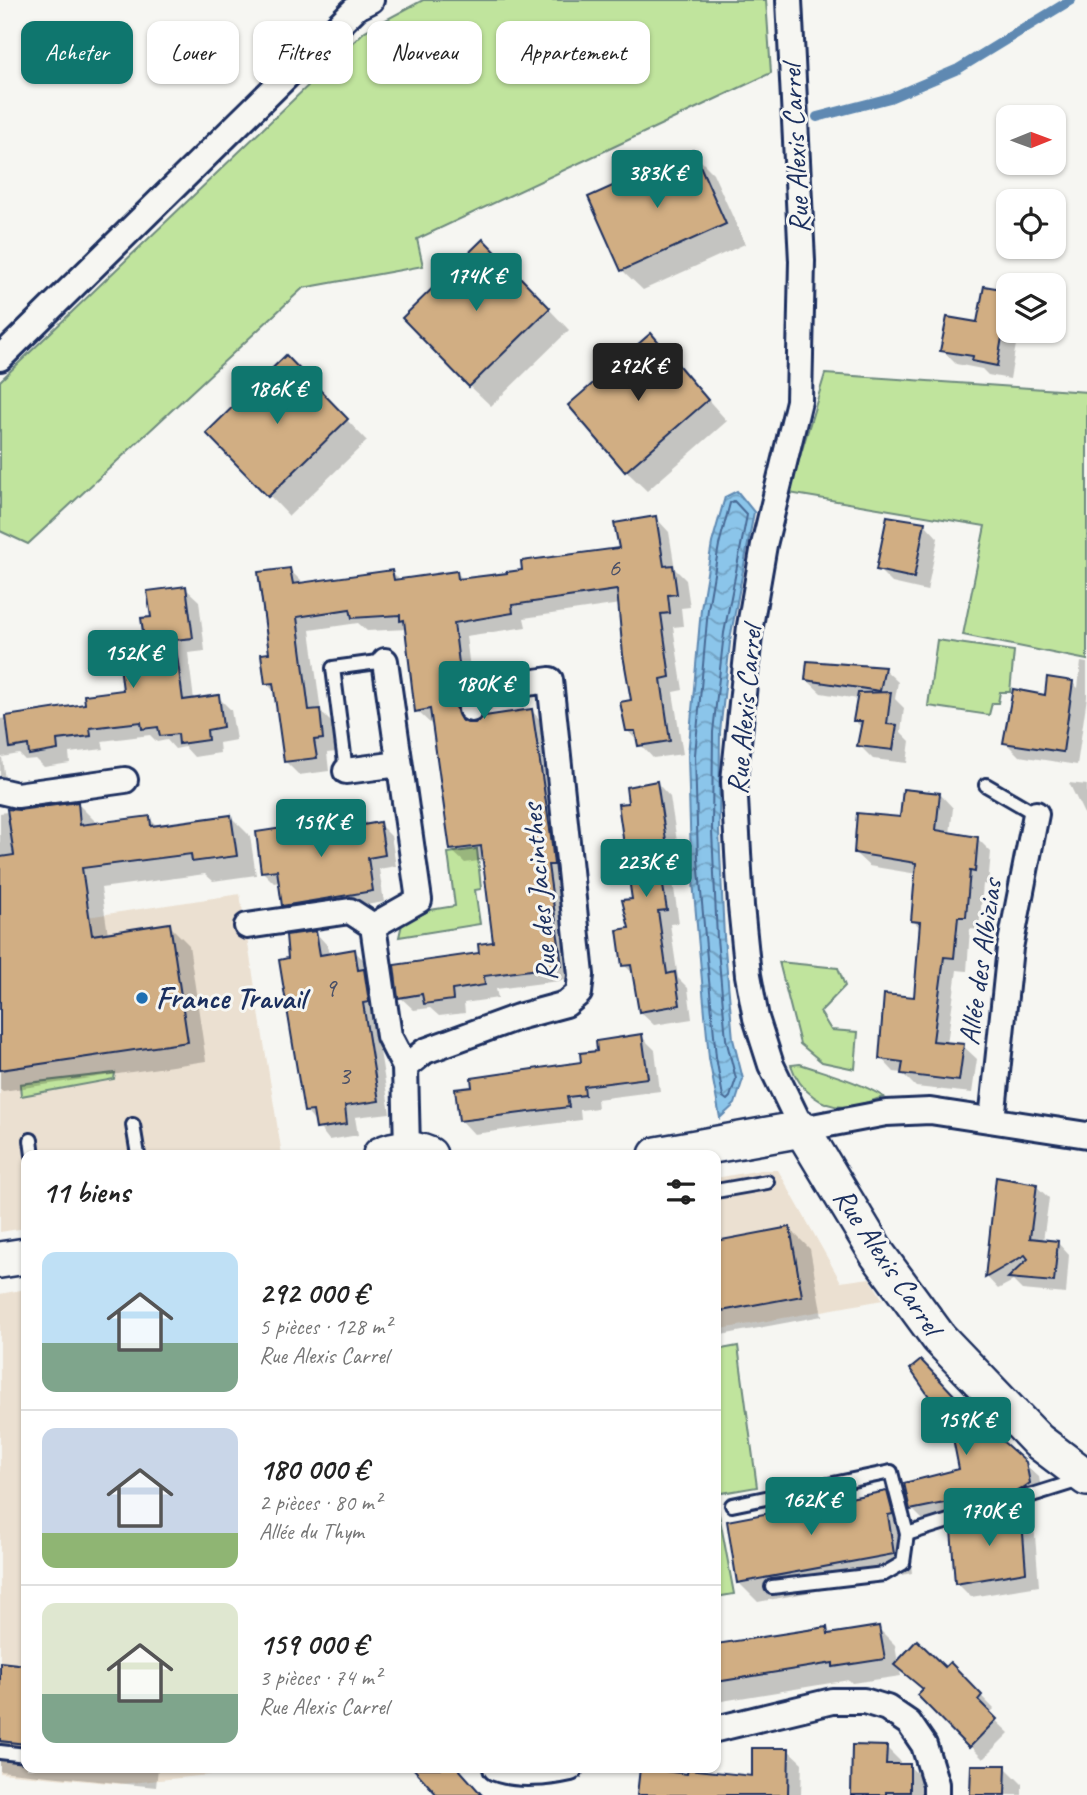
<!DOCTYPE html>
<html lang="fr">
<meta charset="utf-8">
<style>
body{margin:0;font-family:Caveat,sans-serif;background:#f2f2f2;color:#222;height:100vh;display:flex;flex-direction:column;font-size:26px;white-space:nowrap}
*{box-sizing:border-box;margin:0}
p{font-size:23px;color:#767676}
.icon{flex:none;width:38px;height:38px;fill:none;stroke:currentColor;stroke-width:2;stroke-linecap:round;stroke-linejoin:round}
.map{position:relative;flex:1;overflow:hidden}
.side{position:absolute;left:21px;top:1150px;width:700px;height:623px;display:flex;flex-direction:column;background:#fff;border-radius:14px;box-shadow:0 2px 5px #0004}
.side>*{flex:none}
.guide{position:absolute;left:21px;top:21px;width:700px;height:63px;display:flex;gap:14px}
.needle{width:46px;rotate:89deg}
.tools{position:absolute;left:996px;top:105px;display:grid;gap:14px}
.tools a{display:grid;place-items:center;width:70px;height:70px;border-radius:14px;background:#fff;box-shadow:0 2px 5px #0004;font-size:35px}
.price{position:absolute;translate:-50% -60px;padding:0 16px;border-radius:7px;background:#0f766e;color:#fff;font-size:23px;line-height:46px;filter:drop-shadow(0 2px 4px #0008)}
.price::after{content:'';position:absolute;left:50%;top:42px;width:21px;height:16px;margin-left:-10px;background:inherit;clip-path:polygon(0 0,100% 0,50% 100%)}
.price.selected{background:#222;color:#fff}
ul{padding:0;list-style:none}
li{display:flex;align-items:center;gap:21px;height:175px;padding:0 21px}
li+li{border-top:2px solid #e0e0e0}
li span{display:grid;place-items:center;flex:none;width:196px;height:140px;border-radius:14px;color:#555}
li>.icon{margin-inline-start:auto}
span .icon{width:84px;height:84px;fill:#fffc;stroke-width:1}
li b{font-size:30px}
h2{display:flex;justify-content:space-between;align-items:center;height:84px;padding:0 21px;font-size:30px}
.chip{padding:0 24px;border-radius:14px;background:#fff;box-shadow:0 2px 5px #0004;font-size:24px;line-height:63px}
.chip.selected{background:#0f766e;color:#fff}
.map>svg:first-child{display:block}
</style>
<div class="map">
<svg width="1087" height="1795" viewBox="0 0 1087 1795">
<defs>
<pattern id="water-waves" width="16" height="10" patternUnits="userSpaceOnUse" patternTransform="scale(1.75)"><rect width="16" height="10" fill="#8bc5ea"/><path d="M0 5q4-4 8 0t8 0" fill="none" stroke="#71a0c1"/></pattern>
</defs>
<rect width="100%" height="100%" fill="#f6f6f2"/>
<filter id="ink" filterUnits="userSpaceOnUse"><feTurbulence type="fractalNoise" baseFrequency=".0143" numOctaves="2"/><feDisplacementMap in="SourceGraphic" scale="14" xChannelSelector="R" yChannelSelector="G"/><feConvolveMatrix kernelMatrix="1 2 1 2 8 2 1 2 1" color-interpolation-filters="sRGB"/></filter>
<g filter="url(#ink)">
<!-- built -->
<g fill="#ebe0d1">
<path d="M240,894l42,261h-256v73l-26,4v-302z"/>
<path d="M761,1170h17l63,112 29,-4 13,22 -167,30v-152z"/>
<path d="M26,1289v479h249l-154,16 -121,-11v-479z"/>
</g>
<!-- green -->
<g fill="#c0e49d" stroke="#6e8a7e" stroke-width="2">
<path d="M423,0h343l5,73 -354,166 6,27 -120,22 -275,256 -28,-13v-150l365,-350z"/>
<path d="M825,374l262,18v268l-124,-25 22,-109 -196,-33z"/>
<path d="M937,640l77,11 -4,41h-10l-2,11h-6l-3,12 -61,-9z"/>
<path d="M477,849l4,40 -6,1 5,34 -81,13 3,-13 28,-14 25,-4 -7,-53z"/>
<path d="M779,962l59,6 7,18 -25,26 11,18 27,2 -3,37 -33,-7 -22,-18z"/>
<path d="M800,1064c29,10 58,17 84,33 -11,3 -22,8 -33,9 -27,5 -52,-16 -60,-41z"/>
<path d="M115,1073l-1,6 -93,17 -1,-12z"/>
<path d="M738,1346l19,141 -41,7v-144z"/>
<path d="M716,1498l18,96 -18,3z"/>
</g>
<!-- water -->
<path fill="url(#water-waves)" stroke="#5e89b2" stroke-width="2" d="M737,491l17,21 -23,122 -11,98 -1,99 5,106 9,102 10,40 -8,25 -15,14 -11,-60 -18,-199 -3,-103 13,-147 11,-66 13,-46z"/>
<!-- shadow -->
<g fill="#0003">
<path d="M692,152l21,21 32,71 -102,46 -21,-20z"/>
<path d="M504,262l65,68 -78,76 -21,-20z"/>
<path d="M1000,277l29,6 3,2h-24v46h29l-1,6 -18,-4 -8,46 -22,-4 -6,-6 -26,-5 -14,-14 36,-26 20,-34z"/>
<path d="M651,336l76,85 -80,70 -21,-20z"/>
<path d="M307,378l60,63 -78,75 -20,-21z"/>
<path d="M656,518l13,14 6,37 11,11 4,27 -9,1 2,18 -10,1 10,63 -10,2 10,62 -30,4 -26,-28 6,-29 -13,-97 -96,14 2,9 -60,9 9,74 -6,11 1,4 62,-14 13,14 29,254 -78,10 2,9 -34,5 1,10 -26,3 -9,-8 -16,2 -14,-13 81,-43 14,-10 -10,-84 -20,3 -14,-13 -17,-126h-3l-14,-13 -10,-82 -40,2 -9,-8 -48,7 11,82 12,12 3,28 -9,1 2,18 -30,4 -14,-14 -9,-68 -10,-10 24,-113 13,13 89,-11 8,8 57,-7 7,7 45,-5 112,-25z"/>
<path d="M889,518l36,6 13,14 -11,53 -35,-8 -14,-14z"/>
<path d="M185,588l14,13 6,50 -17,2 6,47 24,-3 13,13 5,30 -17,3 1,10 -26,4 -9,-10 -10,2 -8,-9 -10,2 -7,-7 -48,6 2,8 -35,4 1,10 -26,4 -8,-8 -11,1 -6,-6 -17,3 4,31 -6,1v-70l87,-14 38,-14 22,-43 6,-30z"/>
<path d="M1081,662l6,1v34l-10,68 -58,-9 -14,-14 41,-45 26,-15 6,6z"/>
<path d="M884,669l14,13 -3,17 9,9 -3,24 9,9 -3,22 -34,-4 -14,-14 3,-17 -7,-7 3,-22 -37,-6 -14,-13z"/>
<path d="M657,783l13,14 12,76 -10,2 7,48 -9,1 8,54 10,10 4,31 -38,6 -14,-13 -5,-37 -11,-10 8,-35 2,-30 -4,-95z"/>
<path d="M1069,783l18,2v35z"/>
<path d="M940,794l13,14 -3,26 27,4 14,14 -3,33 -5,-1 -4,46 -9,-1 -3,42 -10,-1 -10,74 16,2 14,13 -5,34 -56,-6 -14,-14 -8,-1 -13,-14 34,-60 6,-69 -8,-9 4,-46 -48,-8 -14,-13z"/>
<path d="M77,803l20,20 52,-5 9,9 72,-11 20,20 6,39 -43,6 -8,-7 -104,14 7,46 61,-9 20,20 17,116 -203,30 -3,-2v-276z"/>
<path d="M361,818l8,8 10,-2 12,12 5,30 -17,3 5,33 -89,15 -11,-12 -4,-23 -6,1 -12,-12z"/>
<path d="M316,933l11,12 2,10 25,-4 12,11 2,13 7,8 -1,31 16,99 -35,4 3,18 -29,5 -23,-29 -16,-151z"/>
<path d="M641,1036l14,14 5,41 -63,8 1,9 -18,2 1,10 -107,14 -13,-14 122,-56 16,-11z"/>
<path d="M1036,1186l13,12 -6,43 14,1 12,13 -3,39 -44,-4 -9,-9 -15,8 -11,-12z"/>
<path d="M790,1229l20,20 12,67 -106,20v-94z"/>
<path d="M975,1419l64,58 3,19 -9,6 -15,5 16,16 5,63 -68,11 -14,-14 10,-57 -11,-10 -31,6 -13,-13 49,-39z"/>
<path d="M886,1493l20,20 6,60 -154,29 -19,-19z"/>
<path d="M878,1628l17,17 3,18 47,7 5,-6 44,45 -5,5 20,19 -26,26 -60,-60 1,-9 -25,-23 2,9 -49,7 -3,-3 -133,22v-52l110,-21 6,6z"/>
<path d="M0,1664l26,3v101h132l-2,19 -156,-16z"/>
<path d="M886,1747l14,14v5h9l14,13 -1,16h-69z"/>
<path d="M788,1750l14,13 -1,32h-162l49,-19 65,2z"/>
<path d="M1005,1767l17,17v11h-50z"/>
</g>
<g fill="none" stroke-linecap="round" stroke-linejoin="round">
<!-- shore -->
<path stroke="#486b96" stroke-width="2" d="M734,501l13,14 -23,118 -11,99 -1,99 5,107 9,101 10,40 -6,18 -3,3 -4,-3 -7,-40 -18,-198 -3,-104 13,-146 11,-64 11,-42z"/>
<!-- stream -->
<path stroke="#5e89b2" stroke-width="10" d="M817,117l73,-19 68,-29 113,-69"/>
</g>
<!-- building -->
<g fill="#d1ae83" stroke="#1b2f5e" stroke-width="2">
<path d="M693,150l33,74 -105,47 -33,-74z"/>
<path d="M483,239l67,69 -81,79 -67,-69z"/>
<path d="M984,286l24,4v31l-3,-1 -8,46 -25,-5 1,-5 -33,-5 7,-34 30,5z"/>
<path d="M651,333l57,67 -83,72 -57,-67z"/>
<path d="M286,355l62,64 -80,78 -62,-64z"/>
<path d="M656,516l8,50 9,-1 4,29 -9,1 2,18 -9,1 9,63 -9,2 9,62 -32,5 -3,-15h-9l-6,-29 11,-2 -8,-45 -6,-65 -105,15 1,8 -59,10 9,73 -7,11 5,13 7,3h7l10,-7 47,-7 19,127 3,29h-6l14,101 -78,10 1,9 -33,5 1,10 -29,4 -2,-10 -24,4 -4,-33 85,-12 -1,-9 15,-2 -12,-96 -31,4 -20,-141 -15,3 -11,-92 -4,1v-6l-48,3 -2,-9 -53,8 12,93 11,-1 3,30 -9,1 3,18 -33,4 -11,-79 -8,1 -4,-30 8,-1 -11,-81 32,-4 3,16 99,-14 2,10 63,-9 1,8 49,-6v-1l15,-2 -1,-9 98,-13 -5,-25z"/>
<path d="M887,516l38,6 -11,56 -38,-8z"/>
<path d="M186,586l7,52 -18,2 8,60 36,-5 4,32 -16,3 1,10 -29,4 -1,-10 -18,2 -2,-9 -16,2 -1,-7 -51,6 1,8 -34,4 1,10 -29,5 -1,-10 -18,3 -4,-32 79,-12 -1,-9 39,-5 -5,-40 27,-4 -4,-28 10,-1 -4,-26z"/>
<path d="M807,661l78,6 -5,24 -75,-11z"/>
<path d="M1047,677l26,4 -10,71 -60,-9 10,-54 32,6z"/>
<path d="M891,692l-4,32 10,1 -4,25 -36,-4 5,-25h-9l5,-28z"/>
<path d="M657,781l12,79 -10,2 8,48 -9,1 9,63 8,-2 5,33 -41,7 -8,-47 -9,1 -5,-36 12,-2 -7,-28 10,-1 -14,-95 10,-1 -2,-16z"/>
<path d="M903,789l37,4 -4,37 42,7 -3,35 -5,-1 -4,46h-8l-4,41 -10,-1 -11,84 31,3 -5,37 -58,-7 2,-12 -24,-3 5,-65 30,3 6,-75 -9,-1 5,-58 -62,-10 3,-40 43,4z"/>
<path d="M78,802l2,23 70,-9 1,10 80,-11 6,41 -45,6 -1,-8 -109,14 10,67 78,-12 18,119 -188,28v-213l14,-2 -7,-46 12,1z"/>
<path d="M362,816l1,9 17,-3 5,33 -17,3 5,33 -91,15 -5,-36 -16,2 -5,-40z"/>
<path d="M316,931l4,24 35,-6 3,21 6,-1 5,33 -6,1 16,98 -34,5 2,18 -31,5 -3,-18 -9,1 -25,-152 9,-2 -2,-23z"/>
<path d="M642,1034l6,44 -64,8 1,9 -18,2 2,10 -110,14 -4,-32 17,-2 -1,-9 110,-16 -1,-9 17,-2 -1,-10z"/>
<path d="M996,1177l41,7 -7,54 28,3 -4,41 -46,-4 20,-19 -3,-4 -40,23z"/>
<path d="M790,1227l12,69 -86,16v-71z"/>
<path d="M921,1360l51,54 54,48 4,21 -10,7 -70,21 -1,-9 -39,8 -6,-27 55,-14 -8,-41 -41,-59z"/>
<path d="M887,1491l6,23 -5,1 6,39 -157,29 -10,-62z"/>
<path d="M1021,1508l5,64 -71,12 -4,-55z"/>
<path d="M879,1626l6,33 -52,8v-4l-117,19v-38l111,-17 1,7z"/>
<path d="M917,1640l28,27 5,-5 32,33 -4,5 19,19 -28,29 -52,-53 6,-6 -29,-24z"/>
<path d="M0,1662l26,3v79l-26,-3z"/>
<path d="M852,1745l35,1 -1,18h24v28h-24v3h-35z"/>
<path d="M752,1748h37l-1,47h-151l3,-27 47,6 1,-5 64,7z"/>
<path d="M971,1765h35l-1,30h-35z"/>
<path d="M413,1768h45l24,27h-45z"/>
</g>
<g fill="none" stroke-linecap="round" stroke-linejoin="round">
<!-- lane casing -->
<g stroke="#1b2f5e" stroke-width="18">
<g id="lane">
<path d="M346,771l-13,-103 52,-7"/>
<path d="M986,785l50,29"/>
<path d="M133,1125l5,30"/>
<path d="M31,1140l2,15"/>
<path d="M716,1191l51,-9"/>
<path d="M732,1505l159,-33 16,62 173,-54"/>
<path d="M772,1587l112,-13 19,-11 4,-29"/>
<path d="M0,1752l26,3"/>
</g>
</g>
<!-- street casing -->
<g stroke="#1b2f5e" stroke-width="30">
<g id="street">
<path d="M789,0l13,261 -3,140 -35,144 -14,81 -16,155 7,125 7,69 8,43 15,47 31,64 84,-16 44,-2 157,24"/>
<path d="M0,358l357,-351 14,-7"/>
<path d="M346,771l53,-7"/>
<path d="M0,791l17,4 108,-15"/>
<path d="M247,926l103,-15 23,15 16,110 16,31 2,81"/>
<path d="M373,926l46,-26 -34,-239"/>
<path d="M405,1067l20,-16 93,-34 48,-13 13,-11 2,-18 -31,-295 -61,8 -18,21"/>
<path d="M992,1120l18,-172 26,-134"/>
<path d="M716,1729l116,-28h32l23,7 22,15 15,22 12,39v11"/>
<path d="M496,1768c21,8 52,5 74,0"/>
</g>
</g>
<!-- secondary casing -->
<g stroke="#1b2f5e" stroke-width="40">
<g id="secondary">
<path d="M381,1155c17,-9 32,-7 48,0"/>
<path d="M657,1155l145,-26 76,126 61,83 99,103 49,37"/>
<path d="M0,1260l26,-4"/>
</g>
</g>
<!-- lane -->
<use href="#lane" stroke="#f6f6f2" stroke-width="12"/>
<!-- street -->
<use href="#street" stroke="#f6f6f2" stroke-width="24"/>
<!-- secondary -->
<use href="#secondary" stroke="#f6f6f2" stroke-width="35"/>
</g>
</g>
<!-- markers -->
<circle fill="#1f6fb2" stroke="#f6f6f2" stroke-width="2.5" cx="142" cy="998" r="7"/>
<g text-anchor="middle" stroke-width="6" stroke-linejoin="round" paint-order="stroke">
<!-- number labels -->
<g font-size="26" fill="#484f67">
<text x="614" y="576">6</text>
<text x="330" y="996">9</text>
<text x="344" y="1084">3</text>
</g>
<!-- street labels -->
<g font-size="30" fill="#1b2f5e" stroke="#f6f6f2">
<text transform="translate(795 149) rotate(-93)" y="10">Rue Alexis Carrel</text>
<text transform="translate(744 710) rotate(-85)" y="10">Rue Alexis Carrel</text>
<text transform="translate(539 893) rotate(-95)" y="10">Rue des Jacinthes</text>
<text transform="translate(980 962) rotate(-82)" y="10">Allée des Albizias</text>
<text transform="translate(888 1261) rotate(56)" y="10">Rue Alexis Carrel</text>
</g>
<!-- poi labels -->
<g font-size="30" font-weight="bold" fill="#1b2f5e" stroke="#f6f6f2" text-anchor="start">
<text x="156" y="1008">France Travail</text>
</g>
</g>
</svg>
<div class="tools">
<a><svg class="needle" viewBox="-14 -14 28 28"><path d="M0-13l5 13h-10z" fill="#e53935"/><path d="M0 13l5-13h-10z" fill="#767676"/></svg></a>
<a><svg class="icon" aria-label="locate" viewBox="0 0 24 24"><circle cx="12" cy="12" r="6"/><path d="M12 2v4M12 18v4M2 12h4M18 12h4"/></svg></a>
<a><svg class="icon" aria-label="layers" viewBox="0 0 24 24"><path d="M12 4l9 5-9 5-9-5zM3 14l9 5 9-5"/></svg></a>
</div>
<b class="price" style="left:657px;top:210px">383K €</b>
<b class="price" style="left:476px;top:313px">174K €</b>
<b class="price selected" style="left:638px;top:403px">292K €</b>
<b class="price" style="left:277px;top:426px">186K €</b>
<b class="price" style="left:133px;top:690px">152K €</b>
<b class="price" style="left:484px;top:721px">180K €</b>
<b class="price" style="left:321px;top:859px">159K €</b>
<b class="price" style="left:646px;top:899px">223K €</b>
<b class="price" style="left:966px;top:1457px">159K €</b>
<b class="price" style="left:811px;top:1537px">162K €</b>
<b class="price" style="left:989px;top:1548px">170K €</b>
<div class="guide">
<a class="chip selected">Acheter</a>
<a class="chip">Louer</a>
<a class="chip">Filtres</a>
<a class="chip">Nouveau</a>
<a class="chip">Appartement</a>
</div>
<section class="side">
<h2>11 biens<svg class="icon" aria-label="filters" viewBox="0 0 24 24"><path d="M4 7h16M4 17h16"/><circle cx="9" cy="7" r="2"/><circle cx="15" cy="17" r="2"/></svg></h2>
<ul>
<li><span style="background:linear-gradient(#bfe0f5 65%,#7fa58c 0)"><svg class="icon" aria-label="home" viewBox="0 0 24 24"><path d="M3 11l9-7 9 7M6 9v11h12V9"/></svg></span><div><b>292 000 €</b><p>5 pièces · 128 m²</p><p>Rue Alexis Carrel</p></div></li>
<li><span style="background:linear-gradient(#c9d6e8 75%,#8fb573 0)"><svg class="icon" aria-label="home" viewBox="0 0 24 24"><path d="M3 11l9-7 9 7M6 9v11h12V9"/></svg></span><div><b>180 000 €</b><p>2 pièces · 80 m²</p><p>Allée du Thym</p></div></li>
<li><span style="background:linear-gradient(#dfe7d0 65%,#7fa58c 0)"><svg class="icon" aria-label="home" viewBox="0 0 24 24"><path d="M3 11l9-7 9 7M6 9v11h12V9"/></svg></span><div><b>159 000 €</b><p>3 pièces · 74 m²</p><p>Rue Alexis Carrel</p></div></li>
</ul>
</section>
</div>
